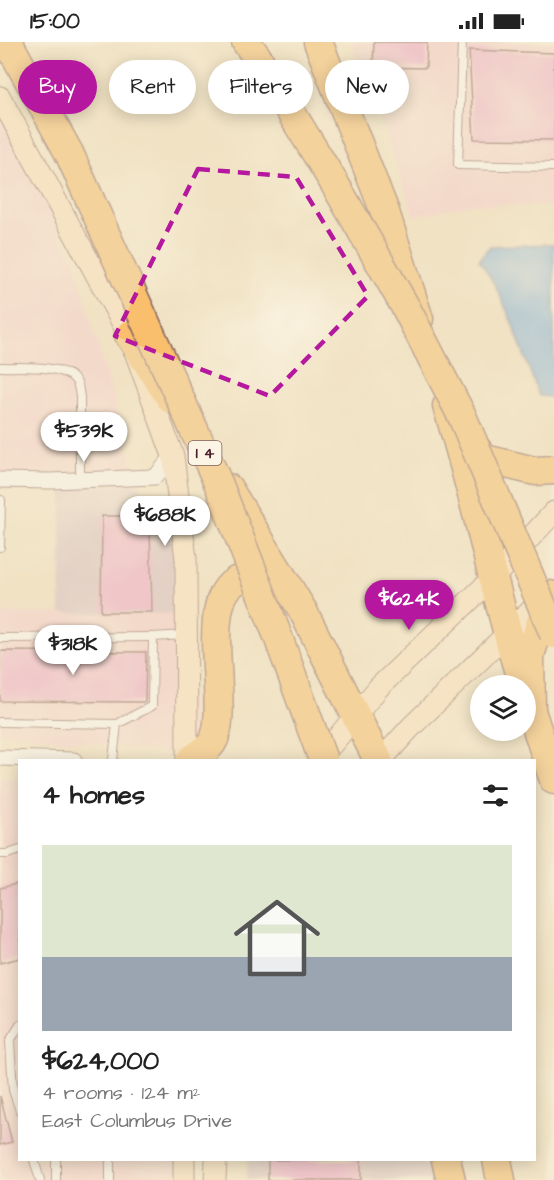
<!DOCTYPE html>
<meta charset="utf-8">
<style>
body{margin:0;font-family:"Architects Daughter",sans-serif;background:#f6f6f6;color:#222;height:100vh;display:flex;flex-direction:column;font-size:22px;white-space:nowrap}
*{box-sizing:border-box;margin:0}
p{font-size:20px;color:#767676}
.icon{flex:none;width:33px;height:33px;fill:none;stroke:currentColor;stroke-width:2;stroke-linecap:round;stroke-linejoin:round}
.map{position:relative;flex:1;overflow:hidden}
.details{position:absolute;left:18px;top:717px;width:518px;height:402px;display:flex;flex-direction:column;background:#fff;border-radius:0px;box-shadow:0 3px 15px #0003}
.details>*{flex:none}
.top-card{position:absolute;left:18px;top:18px;width:519px;height:54px;display:flex;gap:12px}
.controls{position:absolute;left:470px;top:633px;display:grid;gap:12px}
.controls a{display:grid;place-items:center;width:66px;height:66px;border-radius:50%;background:#fff;box-shadow:0 3px 15px #0003;font-size:30px}
.price{position:absolute;translate:-50% -51px;padding:0 14px;border-radius:21px;background:#fff;color:#222;font-size:20px;line-height:39px;filter:drop-shadow(0 2px 3px #0008)}
.price::after{content:'';position:absolute;left:50%;top:36px;width:18px;height:14px;margin-left:-9px;background:inherit;clip-path:polygon(0 0,100% 0,50% 100%)}
.price.current{background:#b5179e;color:#fff}
ul{padding:0;list-style:none}
li{display:grid;align-content:center;gap:12px;height:318px;padding:0 24px}
li span{display:grid;place-items:center;height:186px;border-radius:0px;color:#555}
li>.icon{margin-inline-start:auto}
span .icon{width:108px;height:108px;fill:#fffc;stroke-width:1}
li b{font-size:26px}
h2{display:flex;justify-content:space-between;align-items:center;height:72px;padding:0 24px;font-size:26px}
.chip{padding:0 21px;border-radius:27px;background:#fff;box-shadow:0 3px 15px #0003;font-size:21px;line-height:54px}
.chip.current{background:#b5179e;color:#fff}
.status{display:flex;justify-content:space-between;align-items:center;height:42px;padding:0 30px;background:#fff;direction:ltr}
.status svg{height:16px;fill:currentColor}
.map>svg:first-child{display:block}
</style>
<div class="status"><b>15:00</b><svg viewBox="0 0 49 12"><path d="M0 12V9h3v3zM5 12V6h3v6zM10 12V3h3v9zM15 12V0h3v12zM26 1h20v11H26zM47 4h2v5h-2z"/></svg></div>
<div class="map">
<svg width="554" height="1138" viewBox="0 0 554 1138">
<rect width="100%" height="100%" fill="#fcf5e5"/>
<filter id="ink" filterUnits="userSpaceOnUse"><feTurbulence type="fractalNoise" baseFrequency=".0167" numOctaves="2"/><feDisplacementMap in="SourceGraphic" scale="12" xChannelSelector="R" yChannelSelector="G"/><feConvolveMatrix kernelMatrix="1 2 1 2 8 2 1 2 1" color-interpolation-filters="sRGB"/></filter>
<filter id="wash" filterUnits="userSpaceOnUse"><feTurbulence type="fractalNoise" baseFrequency=".008" numOctaves="4" result="noise"/><feDisplacementMap in="SourceGraphic" scale="24" xChannelSelector="R" yChannelSelector="G"/><feGaussianBlur stdDeviation="1.35" result="paint"/><feColorMatrix in="noise" values="0 0 0 0 0 0 0 0 0 0 0 0 0 0 0 0 0 1.4 0 .05"/><feComposite in="paint" operator="in"/></filter>
<g filter="url(#wash)">
<rect width="100%" height="100%" fill="#f0e2c3"/>
<!-- built -->
<g fill="#f7cfd3">
<path d="M351,0h203v164l-81,-2 -59,12 -33,-96z"/>
<path d="M0,67l74,151 64,225 -138,-6z"/>
<path d="M0,571l184,1 12,142 -196,-24z"/>
<path d="M0,737h19l1,381h174l-1,20h-193z"/>
</g>
<!-- industrial -->
<g fill="#d2bdc7">
<path d="M62,443h76l39,48 7,81 -124,-1z"/>
<path d="M248,1118h205l6,20h-213z"/>
</g>
<!-- water -->
<path fill="#71abe1" stroke="#5e6586" stroke-width="1.5" d="M554,202v153l-15,-1c-16,-42 -33,-101 -60,-136l11,-14z"/>
<g id="blocks">
<!-- building -->
<g fill="#efa4d0">
<path d="M374,0h53l-1,26 -53,-1z"/>
<path d="M469,8l85,3v87l-80,-1z"/>
<path d="M102,474h26v13h22l2,83h-51z"/>
<path d="M0,609l146,1 -1,50 -145,-1z"/>
<path d="M20,841v75l-20,5v-75z"/>
<path d="M0,1054l12,46 -12,3z"/>
<rect x="268" y="1118" width="93" height="20"/>
</g>
</g>
</g>
<g filter="url(#ink)">
<use href="#blocks" fill-opacity="0" stroke="#846360" stroke-width="1.5"/>
<g fill="none" stroke-linecap="round" stroke-linejoin="round">
<!-- lane casing -->
<g stroke="#846360" stroke-width="10">
<g id="lane">
<path d="M462,0l-4,123 96,2"/>
<path d="M0,325c19,1 67,-4 77,16 2,4 2,9 3,14v83"/>
<path d="M0,505l1,-47"/>
<path d="M0,596l153,-1"/>
<path d="M0,680l117,2"/>
<path d="M113,718l4,-36 35,-18 1,-69 32,-2"/>
<path d="M0,812h8l12,-4"/>
<path d="M20,983l-10,16 3,49 7,21"/>
<path d="M34,1118l6,20"/>
<path d="M56,1118v20"/>
<path d="M110,1138v-20"/>
</g>
</g>
<!-- street casing -->
<g stroke="#846360" stroke-width="17">
<g id="street">
<path d="M0,438l50,1 105,-4 18,-21"/>
<path d="M0,716l74,2"/>
</g>
</g>
<!-- secondary casing -->
<g stroke="#846360" stroke-width="23">
<g id="secondary">
<path d="M0,55l129,238 44,121 13,103 1,201"/>
<path d="M319,718l60,-73 115,-110 60,-65"/>
<path d="M381,718l31,-34 136,-132"/>
<path d="M184,1118v20"/>
<path d="M215,1138l1,-20"/>
</g>
</g>
<!-- highway casing -->
<g stroke="#846360" stroke-width="31">
<g id="highway">
<path d="M8,0l61,111"/>
<path d="M246,0l11,15"/>
<path d="M318,0l67,170 34,107"/>
<path d="M129,293l42,64"/>
<path d="M447,364c29,92 47,187 76,280"/>
<path d="M468,397l17,20 50,12 19,-1"/>
<path d="M228,446l75,123 75,149"/>
<path d="M525,651l29,87"/>
<path d="M531,668l-1,-55 20,-60"/>
<path d="M191,718c6,-5 17,-11 21,-17 23,-35 -27,-171 45,-166 6,0 15,7 21,10"/>
<path d="M446,1118l5,20"/>
<path d="M497,1118l4,20"/>
</g>
</g>
<!-- lane -->
<use href="#lane" stroke="#fff" stroke-width="8"/>
<!-- street -->
<use href="#street" stroke="#fff" stroke-width="15"/>
<!-- secondary -->
<use href="#secondary" stroke="#fde5c5" stroke-width="21"/>
<!-- highway -->
<use href="#highway" stroke="#f9bf6d" stroke-width="28"/>
<!-- highway-bridge casing -->
<g stroke="#846360" stroke-width="31" stroke-linecap="butt">
<g id="highway-bridge">
<path d="M257,15l79,129 70,122 56,108 92,218"/>
<path d="M69,111l150,332 58,149 46,126"/>
</g>
</g>
<!-- highway-bridge -->
<use href="#highway-bridge" stroke="#f9bf6d" stroke-width="28"/>
</g>
</g>
<!-- marked area -->
<path d="M0 0H554V1138H0ZM198,127l98,8 72,119 -98,100 -155,-60z" fill="#f0e2c3" fill-opacity=".55" fill-rule="evenodd"/>
<path fill="none" stroke="#b5179e" stroke-width="4.5" stroke-dasharray="12 8" stroke-linejoin="round" d="M198,127l98,8 72,119 -98,100 -155,-60z"/>
<g text-anchor="middle" stroke-width="4.5" stroke-linejoin="round" paint-order="stroke">
<!-- shield labels -->
<rect fill="#fcf5e5" stroke="#7f5f63" stroke-width="1.5" x="188.5" y="399" width="33" height="24" rx="4.5"/>
<g font-size="15" font-weight="bold" fill="#4a1f2b">
<text x="205" y="416">I 4</text>
</g>
</g>
</svg>
<div class="controls">
<a><svg class="icon" aria-label="layers" viewBox="0 0 24 24"><path d="M12 4l9 5-9 5-9-5zM3 14l9 5 9-5"/></svg></a>
</div>
<b class="price" style="left:84px;top:421px">$539K</b>
<b class="price" style="left:165px;top:505px">$688K</b>
<b class="price current" style="left:409px;top:589px">$624K</b>
<b class="price" style="left:73px;top:634px">$318K</b>
<div class="top-card">
<a class="chip current">Buy</a>
<a class="chip">Rent</a>
<a class="chip">Filters</a>
<a class="chip">New</a>
</div>
<section class="details">
<h2>4 homes<svg class="icon" aria-label="filters" viewBox="0 0 24 24"><path d="M4 7h16M4 17h16"/><circle cx="9" cy="7" r="2"/><circle cx="15" cy="17" r="2"/></svg></h2>
<ul>
<li><span style="background:linear-gradient(#dfe7d0 60%,#9aa5b1 0)"><svg class="icon" aria-label="home" viewBox="0 0 24 24"><path d="M3 11l9-7 9 7M6 9v11h12V9"/></svg></span><div><b>$624,000</b><p>4 rooms · 124 m²</p><p>East Columbus Drive</p></div></li>
</ul>
</section>
</div>
